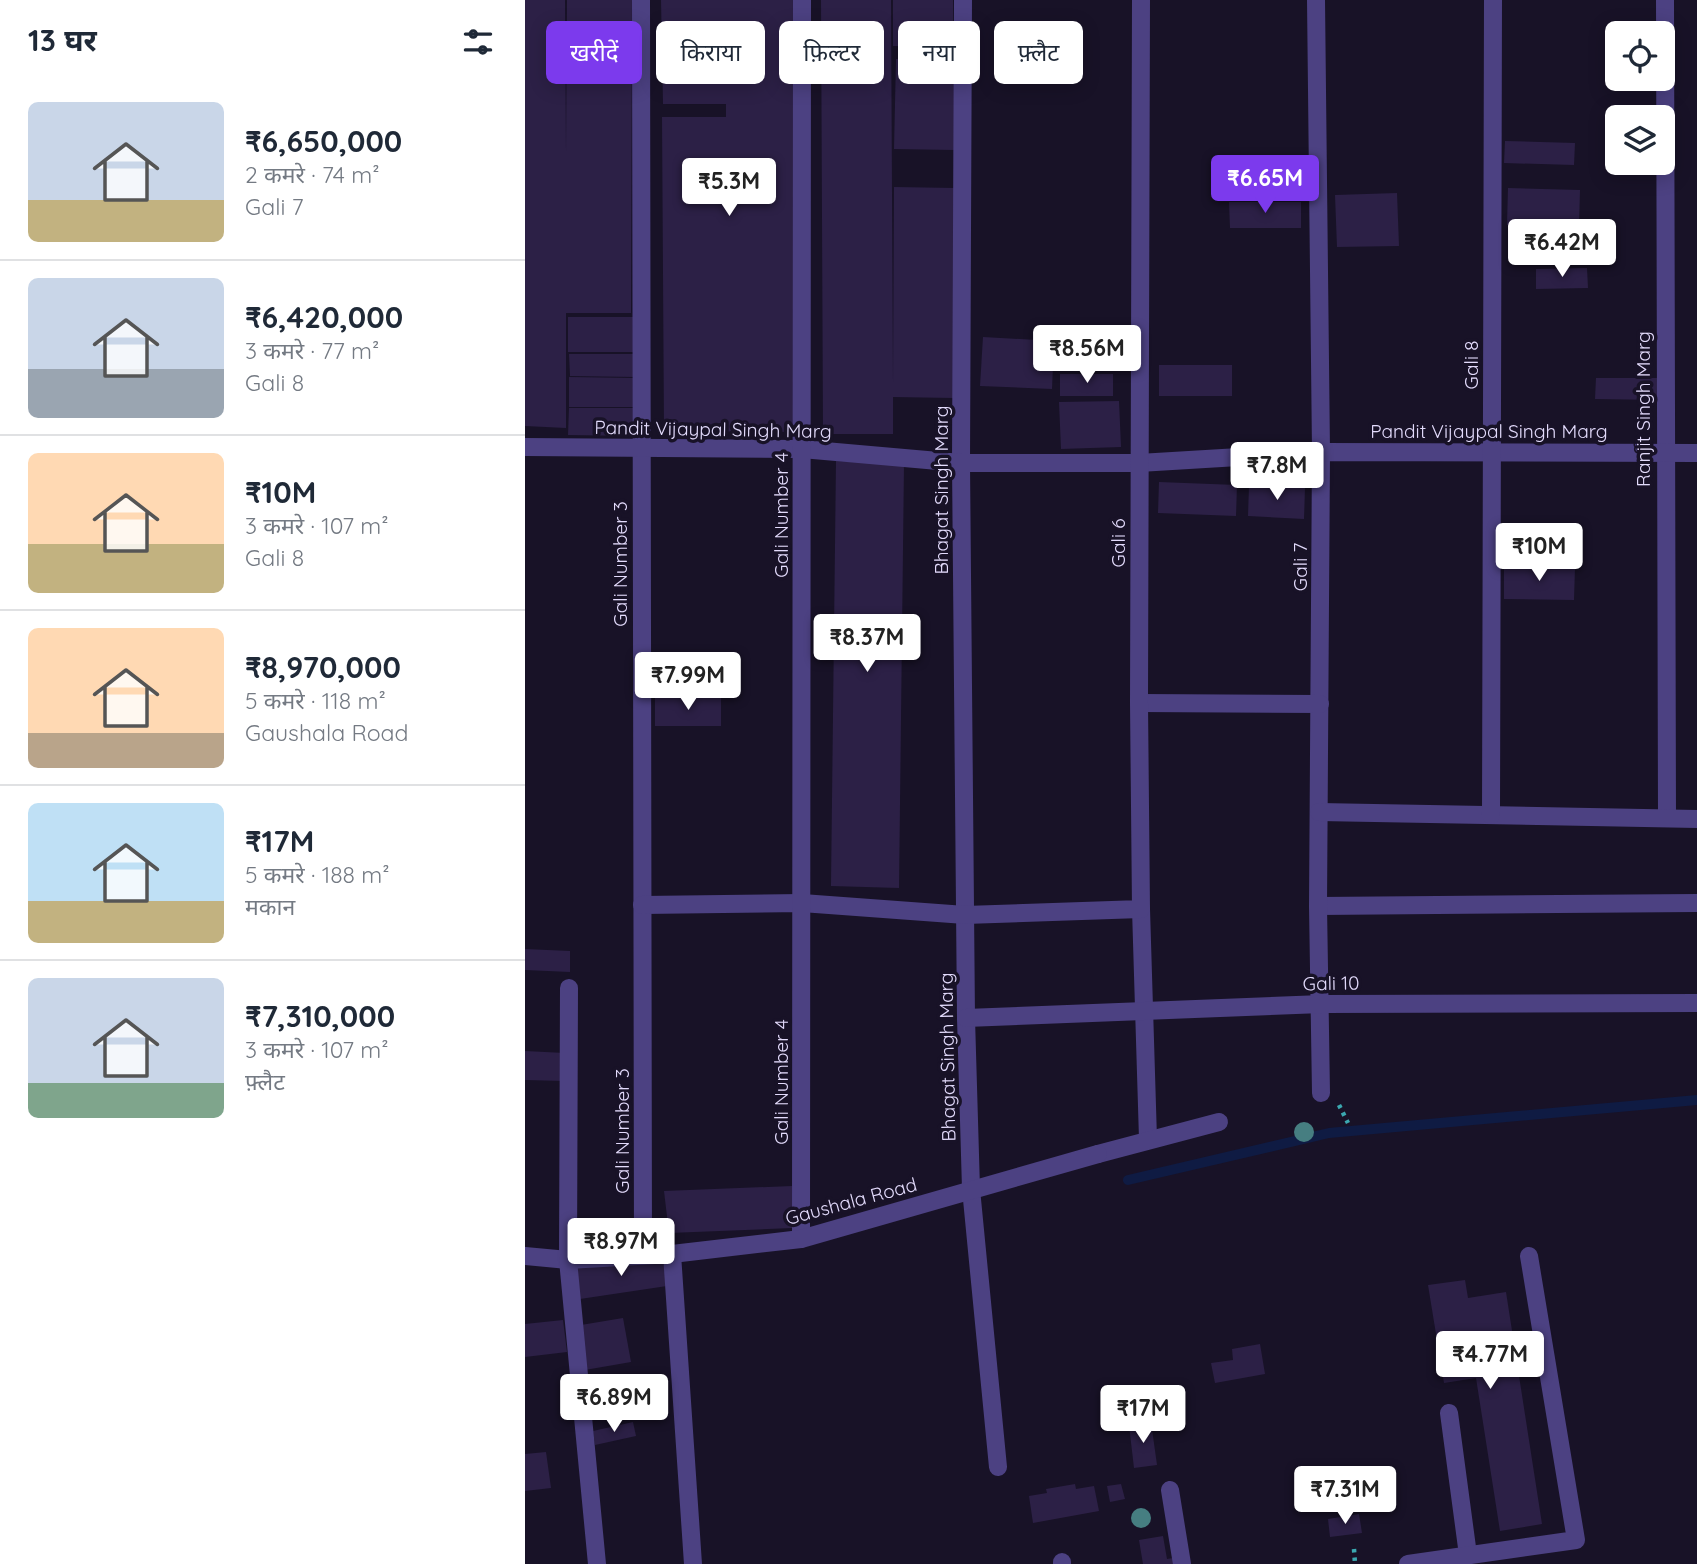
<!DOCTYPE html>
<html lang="hi">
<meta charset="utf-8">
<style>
body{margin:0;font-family:Quicksand,"Noto Sans Devanagari",sans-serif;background:#f6f6f7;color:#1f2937;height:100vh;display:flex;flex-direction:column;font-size:26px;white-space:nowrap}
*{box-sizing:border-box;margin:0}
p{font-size:23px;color:#747a83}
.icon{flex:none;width:38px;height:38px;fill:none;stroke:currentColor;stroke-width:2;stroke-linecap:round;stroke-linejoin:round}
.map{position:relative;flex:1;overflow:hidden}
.drawer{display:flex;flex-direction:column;background:#fff;width:525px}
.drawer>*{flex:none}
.hud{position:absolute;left:21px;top:21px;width:665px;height:63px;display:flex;gap:14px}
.tools{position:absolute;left:1080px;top:21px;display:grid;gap:14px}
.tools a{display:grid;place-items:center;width:70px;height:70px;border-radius:10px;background:#fff;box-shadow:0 4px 18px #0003;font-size:35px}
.price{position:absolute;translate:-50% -60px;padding:0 16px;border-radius:7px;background:#fff;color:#222;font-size:23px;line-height:46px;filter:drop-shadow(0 2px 4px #0008)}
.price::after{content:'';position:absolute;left:50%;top:42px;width:21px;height:16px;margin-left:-10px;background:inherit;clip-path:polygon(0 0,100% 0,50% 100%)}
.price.current{background:#7c3aed;color:#fff}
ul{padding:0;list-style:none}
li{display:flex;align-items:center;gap:21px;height:175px;padding:0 28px}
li+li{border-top:2px solid #e0e1e3}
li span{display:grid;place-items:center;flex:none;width:196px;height:140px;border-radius:10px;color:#555}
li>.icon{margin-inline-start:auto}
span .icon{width:84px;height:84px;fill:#fffc;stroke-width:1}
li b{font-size:30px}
h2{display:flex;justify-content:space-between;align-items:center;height:84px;padding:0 28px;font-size:30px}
.chip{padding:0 24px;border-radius:10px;background:#fff;box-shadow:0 4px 18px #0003;font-size:24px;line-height:63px}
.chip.current{background:#7c3aed;color:#fff}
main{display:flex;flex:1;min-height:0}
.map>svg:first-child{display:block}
</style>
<main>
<section class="drawer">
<h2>13 घर<svg class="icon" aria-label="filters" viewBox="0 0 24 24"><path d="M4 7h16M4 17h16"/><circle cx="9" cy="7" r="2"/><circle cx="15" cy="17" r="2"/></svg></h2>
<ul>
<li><span style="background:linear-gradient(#c9d6e8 70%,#c2b280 0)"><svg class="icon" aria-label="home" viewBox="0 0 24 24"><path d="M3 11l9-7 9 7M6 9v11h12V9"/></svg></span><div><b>₹6,650,000</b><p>2 कमरे · 74 m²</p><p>Gali 7</p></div></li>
<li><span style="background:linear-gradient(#c9d6e8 65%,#9aa5b1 0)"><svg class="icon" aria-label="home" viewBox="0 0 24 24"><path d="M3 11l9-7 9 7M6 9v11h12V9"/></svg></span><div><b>₹6,420,000</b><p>3 कमरे · 77 m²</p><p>Gali 8</p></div></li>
<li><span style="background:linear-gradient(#ffd9b3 65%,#c2b280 0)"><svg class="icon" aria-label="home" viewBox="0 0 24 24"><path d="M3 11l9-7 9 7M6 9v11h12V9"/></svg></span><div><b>₹10M</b><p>3 कमरे · 107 m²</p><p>Gali 8</p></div></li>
<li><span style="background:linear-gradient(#ffd9b3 75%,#b9a48a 0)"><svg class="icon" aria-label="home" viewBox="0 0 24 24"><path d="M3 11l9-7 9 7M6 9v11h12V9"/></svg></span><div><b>₹8,970,000</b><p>5 कमरे · 118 m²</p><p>Gaushala Road</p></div></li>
<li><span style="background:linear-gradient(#bfe0f5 70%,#c2b280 0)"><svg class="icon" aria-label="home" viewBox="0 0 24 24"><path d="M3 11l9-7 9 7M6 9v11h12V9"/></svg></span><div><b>₹17M</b><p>5 कमरे · 188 m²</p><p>मकान</p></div></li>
<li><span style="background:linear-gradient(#c9d6e8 75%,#7fa58c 0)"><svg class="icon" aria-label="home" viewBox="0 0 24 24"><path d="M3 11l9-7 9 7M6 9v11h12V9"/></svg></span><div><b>₹7,310,000</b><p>3 कमरे · 107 m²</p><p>फ़्लैट</p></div></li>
</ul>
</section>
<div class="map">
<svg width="1172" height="1564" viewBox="0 0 1172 1564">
<rect width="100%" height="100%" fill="#181227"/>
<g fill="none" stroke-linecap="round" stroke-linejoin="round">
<!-- stream -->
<path stroke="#0f1b43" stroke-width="10" d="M603,1180l201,-47 368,-33"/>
</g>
<!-- building -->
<g fill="#2c2046">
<path d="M0,0h40l1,152 1,-152h65l-1,313h-65v115l-41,-2z"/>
<path d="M136,0h132l4,432 -133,-1 -2,-314h64v-13h-63z"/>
<path d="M296,0h70l2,383 1,-196 61,1 -1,210 -61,-1v37h-70z"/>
<path d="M368,0h60v47l-60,-1z"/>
<path d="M371,59l60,2 -2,89 -60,-1z"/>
<path d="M980,141l70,2 -1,22 -70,-2z"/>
<path d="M983,188l72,2 -1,36 -72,-1z"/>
<path d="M872,193l2,53 -62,1 -2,-52z"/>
<path d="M704,202h72v26h-71z"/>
<path d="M1062,268l1,20 -52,1v-20z"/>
<rect x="43" y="317" width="65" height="35"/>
<path d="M458,337l71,4 -2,48 -72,-3z"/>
<path d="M44,354h66v23l-65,-1z"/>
<rect x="634" y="365" width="73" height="31"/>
<rect x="535" y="374" width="53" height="22"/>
<path d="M44,377l66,1 -1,29h-65z"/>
<path d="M1071,378h63v22l-64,-1z"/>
<path d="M594,401l2,46 -60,2 -2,-47z"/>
<path d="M44,408h65v28l-66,-1z"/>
<path d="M311,461l68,2 -5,425 -68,-2z"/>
<path d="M634,482l78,3 -1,31 -78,-3z"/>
<path d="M724,486l56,2 -1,31 -56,-3z"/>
<path d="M979,565l71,2 -1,33 -70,-1z"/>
<rect x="130" y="698" width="66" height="28"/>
<path d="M0,949l45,2v21l-45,-2z"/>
<path d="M0,1051l40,2 -1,28 -39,-1z"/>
<path d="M267,1186v42l-123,5 -5,-42z"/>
<path d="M138,1259l4,27 -87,13 -3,-31z"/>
<path d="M940,1280l3,18 38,-6 36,232 -42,7 -24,-153 -32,5 -16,-98z"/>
<path d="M98,1318l8,44 -46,8 -4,-45z"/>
<path d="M38,1320l4,32 -42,5v-33z"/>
<path d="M735,1344l5,30 -50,9 -4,-20 22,-3 -1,-11z"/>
<path d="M106,1386l4,21 -43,8 -3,-22z"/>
<path d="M108,1422l3,14 -41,9 -2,-14z"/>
<path d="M626,1422l6,43 -23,3 -5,-43z"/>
<path d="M21,1452l5,36 -26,3v-37z"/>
<path d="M550,1484l1,5 18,-3 5,25 -66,12 -4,-27 18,-3 -1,-4z"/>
<path d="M596,1484l4,15 -15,3 -3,-16z"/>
<path d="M834,1514l3,19 -32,4 -2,-18z"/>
<path d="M638,1536l4,23 6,-1 1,6h-31l-4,-24z"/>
</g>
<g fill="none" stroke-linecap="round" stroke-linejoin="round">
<!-- path -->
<g stroke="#3ba8b0" stroke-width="4.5" stroke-dasharray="3.5 5" stroke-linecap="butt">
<path d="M814,1105l9,18"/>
<path d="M829,1549l1,15"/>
</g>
<!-- lane -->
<g stroke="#4c4182" stroke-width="18">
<path d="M793,906l379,-3"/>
<path d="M616,909l7,230"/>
<path d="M573,1154l121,-32"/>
<path d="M43,1260l1,-272"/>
<path d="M924,1413l19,142"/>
<path d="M645,1490l12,74"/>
<path d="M537,1562v2"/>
<path d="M883,1564l168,-24 -47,-284"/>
</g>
<!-- street -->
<g stroke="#4c4182" stroke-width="18">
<path d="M116,0l2,1254"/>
<path d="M438,0l-2,463 5,555 5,171 27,278"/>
<path d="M791,0l5,452 -3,454 3,187"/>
<path d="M1140,0l2,818"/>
<path d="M0,447l277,2 159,14h178l182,-11 376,1"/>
<path d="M614,703l181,1"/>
<path d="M794,812l378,7"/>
<path d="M966,815l2,-815"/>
<path d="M117,905l160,-2 163,12 176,-6 -2,-206 2,-703"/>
<path d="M441,1018l356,-14 375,-1"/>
<path d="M276,1239l1,-1239"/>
<path d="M147,1254l21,310"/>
<path d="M0,1256l43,4 104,-6 129,-15 297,-85"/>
<path d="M43,1260l29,304"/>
</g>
</g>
<!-- trees -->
<g fill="#467e81">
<circle cx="779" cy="1132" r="10"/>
<circle cx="616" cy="1518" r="10"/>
</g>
<g text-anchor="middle" stroke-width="7" stroke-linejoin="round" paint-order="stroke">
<!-- street labels -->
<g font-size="19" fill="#e3dbfc" stroke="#181227">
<text transform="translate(946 365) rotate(-90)" y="7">Gali 8</text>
<text transform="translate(1118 409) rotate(-90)" y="7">Ranjit Singh Marg</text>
<text transform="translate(188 429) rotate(1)" y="7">Pandit Vijaypal Singh Marg</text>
<text x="964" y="438">Pandit Vijaypal Singh Marg</text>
<text transform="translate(416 490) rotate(-90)" y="7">Bhagat Singh Marg</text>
<text transform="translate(256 515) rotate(-90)" y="7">Gali Number 4</text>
<text transform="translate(593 543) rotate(-90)" y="7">Gali 6</text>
<text transform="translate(95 564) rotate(-90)" y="7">Gali Number 3</text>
<text transform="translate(775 567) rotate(-90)" y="7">Gali 7</text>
<text transform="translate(806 983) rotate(-1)" y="7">Gali 10</text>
<text transform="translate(422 1057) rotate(-91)" y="7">Bhagat Singh Marg</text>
<text transform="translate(256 1082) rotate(-90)" y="7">Gali Number 4</text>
<text transform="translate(97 1131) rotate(-90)" y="7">Gali Number 3</text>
<text transform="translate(326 1201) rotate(-15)" y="7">Gaushala Road</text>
</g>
</g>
</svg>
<div class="tools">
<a><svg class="icon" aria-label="locate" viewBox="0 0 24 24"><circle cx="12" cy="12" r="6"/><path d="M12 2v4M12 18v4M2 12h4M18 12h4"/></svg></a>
<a><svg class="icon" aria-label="layers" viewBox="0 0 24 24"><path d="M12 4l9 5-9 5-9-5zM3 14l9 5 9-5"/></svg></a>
</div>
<b class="price current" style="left:740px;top:215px">₹6.65M</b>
<b class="price" style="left:204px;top:218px">₹5.3M</b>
<b class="price" style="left:1037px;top:279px">₹6.42M</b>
<b class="price" style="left:562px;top:385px">₹8.56M</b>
<b class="price" style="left:752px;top:502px">₹7.8M</b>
<b class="price" style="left:1014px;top:583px">₹10M</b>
<b class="price" style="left:342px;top:674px">₹8.37M</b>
<b class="price" style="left:163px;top:712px">₹7.99M</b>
<b class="price" style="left:96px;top:1278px">₹8.97M</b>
<b class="price" style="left:965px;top:1391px">₹4.77M</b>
<b class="price" style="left:89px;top:1434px">₹6.89M</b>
<b class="price" style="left:618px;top:1445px">₹17M</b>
<b class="price" style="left:820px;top:1526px">₹7.31M</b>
<div class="hud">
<a class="chip current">खरीदें</a>
<a class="chip">किराया</a>
<a class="chip">फ़िल्टर</a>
<a class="chip">नया</a>
<a class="chip">फ़्लैट</a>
</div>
</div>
</main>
